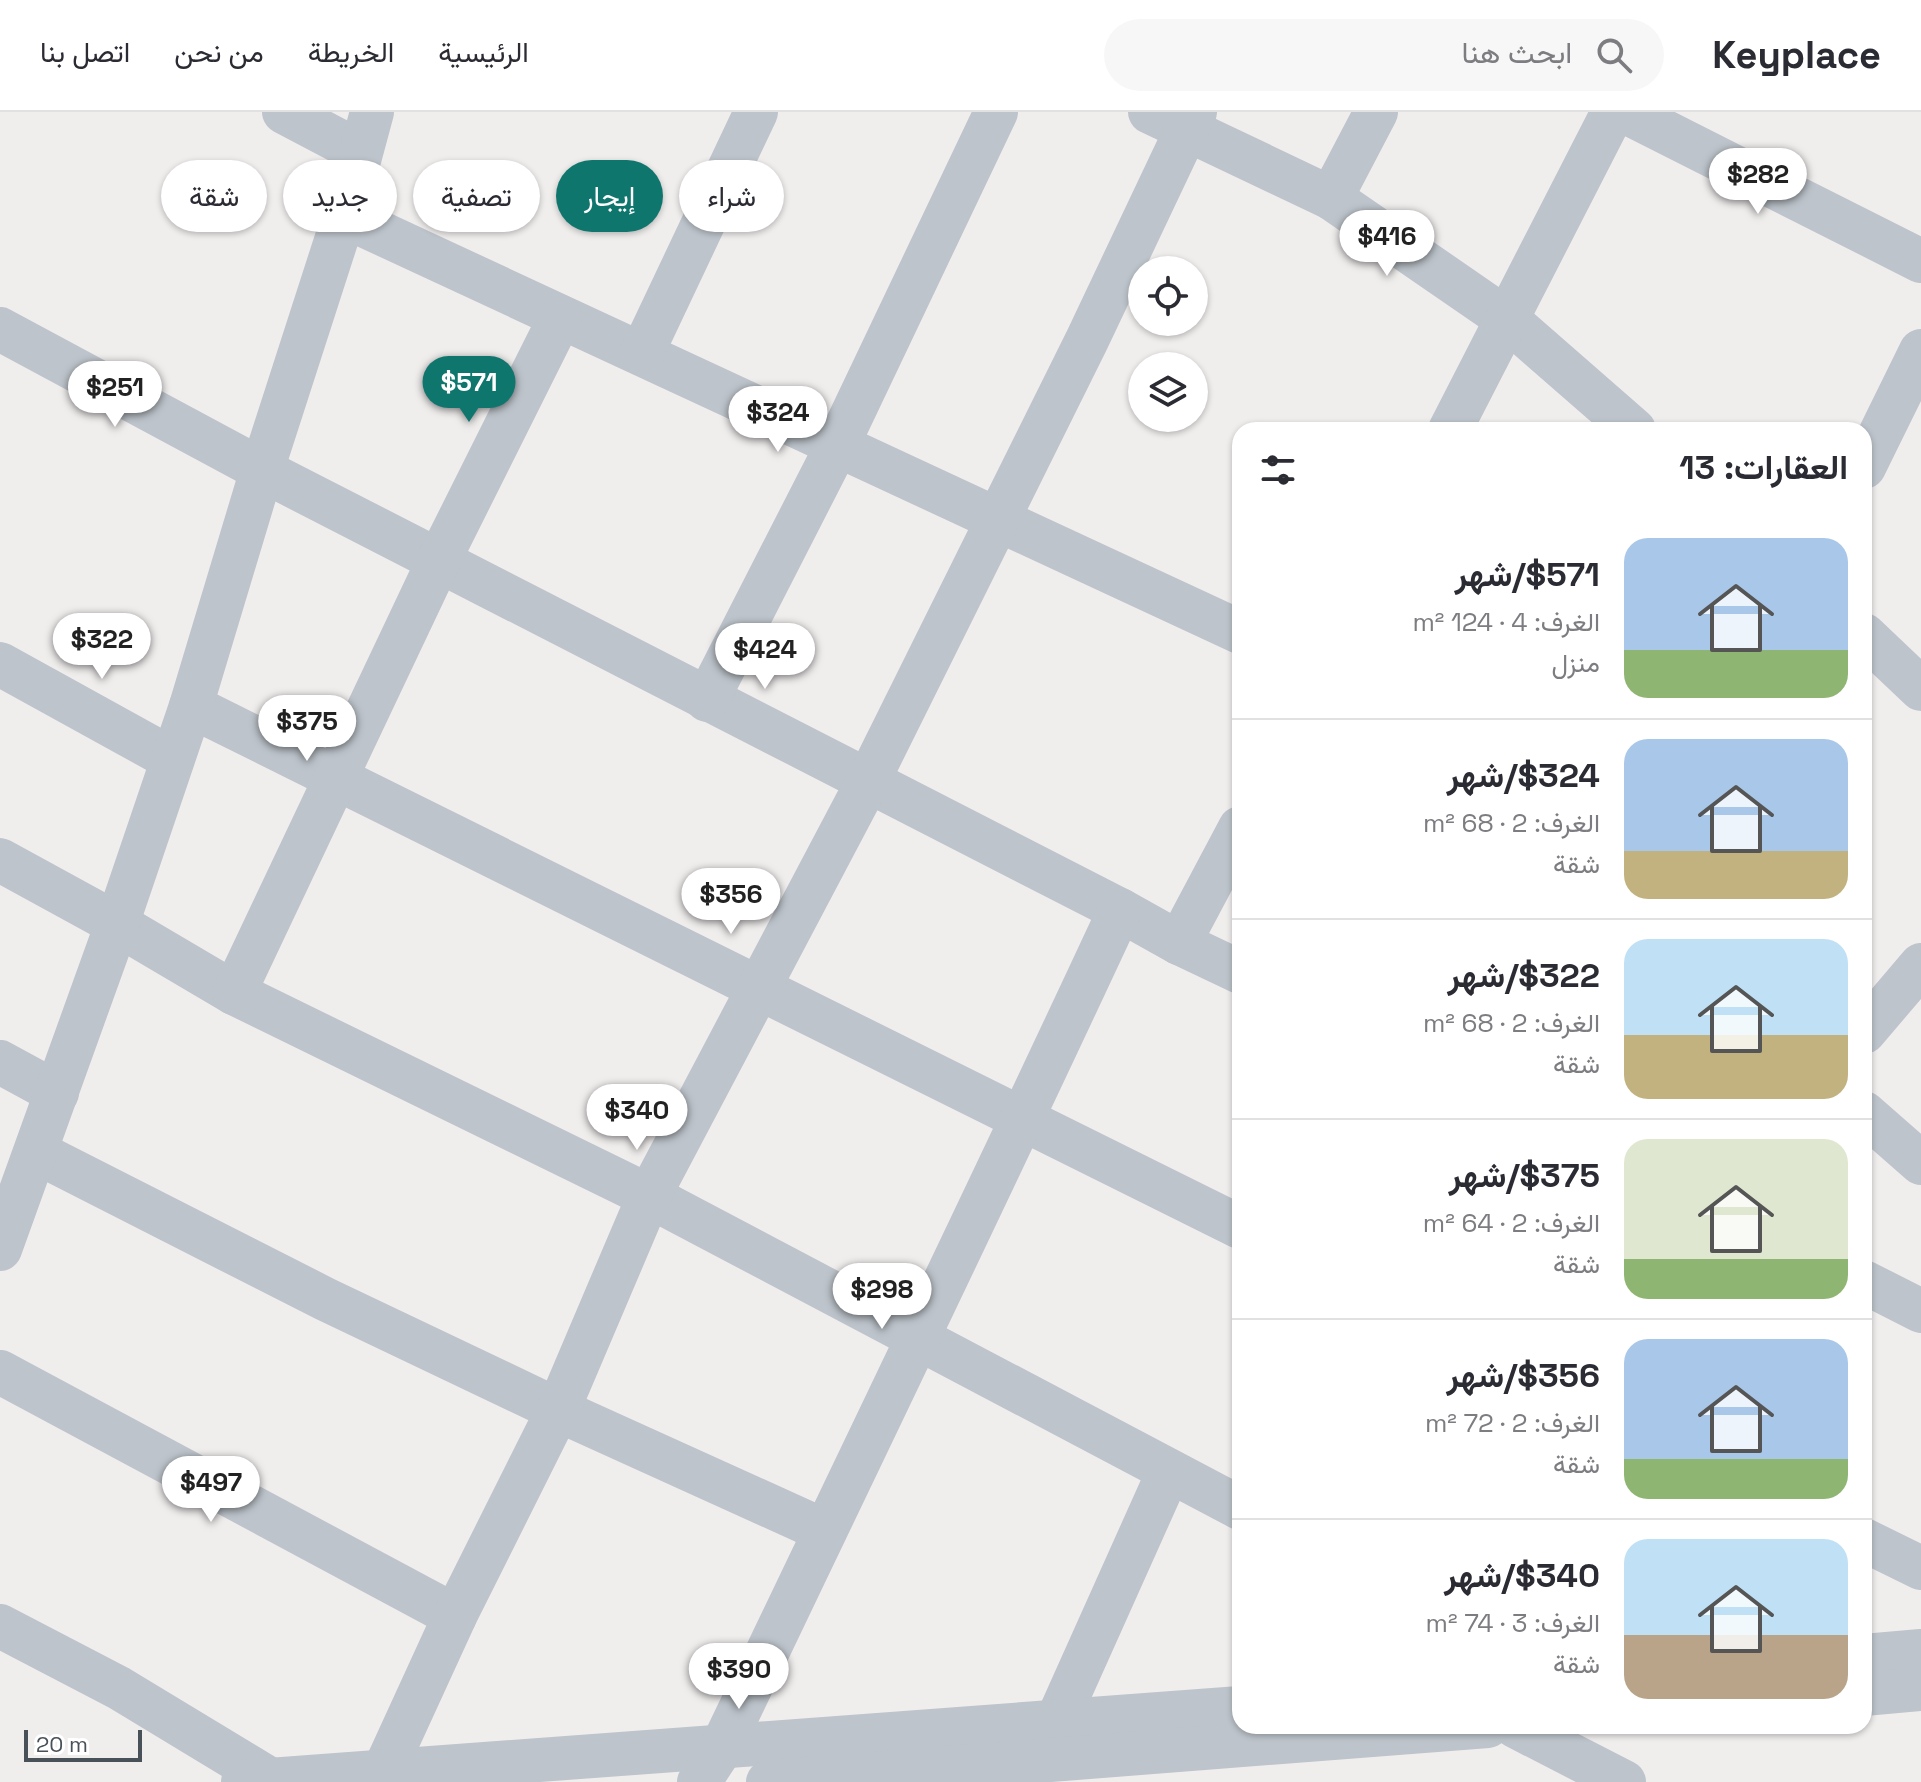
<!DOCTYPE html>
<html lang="ar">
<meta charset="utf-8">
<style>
body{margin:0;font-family:"Space Grotesk",Vazirmatn,sans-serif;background:#f7f7f7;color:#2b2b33;direction:rtl;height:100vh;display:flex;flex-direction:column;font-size:30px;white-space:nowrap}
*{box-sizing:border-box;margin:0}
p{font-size:26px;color:#7c7c81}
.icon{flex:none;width:44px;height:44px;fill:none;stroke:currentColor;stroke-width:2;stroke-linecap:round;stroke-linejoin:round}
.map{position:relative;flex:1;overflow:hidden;direction:ltr}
.details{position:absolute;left:1232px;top:310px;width:640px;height:1312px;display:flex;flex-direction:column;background:#fff;border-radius:24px;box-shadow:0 2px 6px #0004;direction:rtl}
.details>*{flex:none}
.hud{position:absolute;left:24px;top:48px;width:760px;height:72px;direction:rtl;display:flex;gap:16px}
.controls{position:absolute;left:1128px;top:144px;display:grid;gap:16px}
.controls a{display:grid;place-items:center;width:80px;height:80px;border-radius:50%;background:#fff;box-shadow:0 2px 6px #0004;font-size:40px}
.scale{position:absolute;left:24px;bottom:20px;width:118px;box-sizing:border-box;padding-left:8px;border:4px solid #485058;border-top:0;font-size:22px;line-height:28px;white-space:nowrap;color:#485058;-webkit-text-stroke:6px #fff;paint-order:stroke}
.price{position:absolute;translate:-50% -68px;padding:0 18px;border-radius:28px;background:#fff;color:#222;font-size:26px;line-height:52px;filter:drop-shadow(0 2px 4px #0008)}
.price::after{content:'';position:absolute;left:50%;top:48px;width:24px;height:18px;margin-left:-12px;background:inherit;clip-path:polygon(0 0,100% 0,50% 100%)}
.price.current{background:#0f766e;color:#fff}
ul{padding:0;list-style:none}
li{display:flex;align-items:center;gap:24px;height:200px;padding:0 24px}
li+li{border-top:2px solid #e1e1e2}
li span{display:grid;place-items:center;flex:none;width:224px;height:160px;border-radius:24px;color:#555}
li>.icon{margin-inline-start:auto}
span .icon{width:96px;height:96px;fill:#fffc;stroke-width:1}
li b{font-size:34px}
h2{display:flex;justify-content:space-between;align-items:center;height:96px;padding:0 24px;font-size:34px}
.chip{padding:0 28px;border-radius:36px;background:#fff;box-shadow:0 2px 6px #0004;font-size:28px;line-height:72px}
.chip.current{background:#0f766e;color:#fff}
header{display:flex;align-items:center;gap:48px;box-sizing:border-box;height:112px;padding:0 40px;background:#fff;border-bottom:2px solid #e1e1e2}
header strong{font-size:38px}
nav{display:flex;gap:44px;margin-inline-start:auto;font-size:28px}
.search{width:560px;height:72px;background:#f7f7f7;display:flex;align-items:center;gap:20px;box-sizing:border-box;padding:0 28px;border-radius:44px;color:#7c7c81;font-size:30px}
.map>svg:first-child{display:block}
</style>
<header>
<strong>Keyplace</strong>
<div class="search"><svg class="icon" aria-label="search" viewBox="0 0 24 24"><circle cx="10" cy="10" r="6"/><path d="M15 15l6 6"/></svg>ابحث هنا</div>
<nav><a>الرئيسية</a><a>الخريطة</a><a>من نحن</a><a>اتصل بنا</a></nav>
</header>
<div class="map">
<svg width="1921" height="1670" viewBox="0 0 1921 1670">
<rect width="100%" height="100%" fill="#f0eded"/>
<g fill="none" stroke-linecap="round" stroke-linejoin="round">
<!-- minor -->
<g stroke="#bdc4cb" stroke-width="44">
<path d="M284,0l76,40"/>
<path d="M1150,0l181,86 177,122 126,110"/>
<path d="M1626,0l295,149"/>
<path d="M1331,86l45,-86"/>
<path d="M344,104l896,416"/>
<path d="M0,217l262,141 858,440 59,33 61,29"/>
<path d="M642,241l114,-241"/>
<path d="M1450,318l163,-318"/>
<path d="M1864,355l57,-116"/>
<path d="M1864,523l57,54"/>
<path d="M0,552l172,95"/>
<path d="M707,588l131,-256 158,-332"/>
<path d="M191,594l1049,521"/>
<path d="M0,748l117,64 117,69 415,203 591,312"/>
<path d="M1179,831l61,-115"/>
<path d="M234,881l205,-433 121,-242"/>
<path d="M1864,920l57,-67"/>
<path d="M0,950l57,31"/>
<path d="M1864,1001l57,50"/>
<path d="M36,1040l289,147 233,111 267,121"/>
<path d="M0,1137l117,-325 74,-218 71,-236 82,-254 28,-104"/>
<path d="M1864,1170l57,29"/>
<path d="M0,1260l455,244"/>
<path d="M1864,1428l57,28"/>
<path d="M0,1514l119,62 152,92"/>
<path d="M1864,1544l57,-5"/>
<path d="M1864,1582l57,-5"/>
<path d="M1515,1614l109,56"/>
<path d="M1048,1629l121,-270"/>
<path d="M384,1659l71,-155 103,-206 91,-214 219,-415 219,-441 108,-228"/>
<path d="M243,1670l997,-74"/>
<path d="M699,1670l23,-35c133,-279 268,-557 398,-837"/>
<path d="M768,1670l720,-56"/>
</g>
</g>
</svg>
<div class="controls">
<a><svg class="icon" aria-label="locate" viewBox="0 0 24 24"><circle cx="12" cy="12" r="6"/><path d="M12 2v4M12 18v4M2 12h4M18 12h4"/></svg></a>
<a><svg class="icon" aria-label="layers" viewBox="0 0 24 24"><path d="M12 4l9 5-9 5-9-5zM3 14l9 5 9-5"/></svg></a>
</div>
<div class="scale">20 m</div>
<b class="price" style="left:1758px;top:104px">$282</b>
<b class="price" style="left:1387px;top:166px">$416</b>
<b class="price current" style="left:469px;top:312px">$571</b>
<b class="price" style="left:115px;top:317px">$251</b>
<b class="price" style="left:778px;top:342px">$324</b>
<b class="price" style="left:102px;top:569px">$322</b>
<b class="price" style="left:765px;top:579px">$424</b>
<b class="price" style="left:307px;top:651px">$375</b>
<b class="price" style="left:731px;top:824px">$356</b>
<b class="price" style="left:637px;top:1040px">$340</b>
<b class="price" style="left:882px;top:1219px">$298</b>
<b class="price" style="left:211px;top:1412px">$497</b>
<b class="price" style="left:739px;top:1599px">$390</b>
<div class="hud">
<a class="chip">شراء</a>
<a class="chip current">إيجار</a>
<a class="chip">تصفية</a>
<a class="chip">جديد</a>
<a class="chip">شقة</a>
</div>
<section class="details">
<h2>العقارات: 13<svg class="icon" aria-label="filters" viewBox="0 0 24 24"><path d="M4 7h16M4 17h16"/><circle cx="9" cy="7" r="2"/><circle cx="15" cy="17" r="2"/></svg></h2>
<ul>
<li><span style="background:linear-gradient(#a9c7e8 70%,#8fb573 0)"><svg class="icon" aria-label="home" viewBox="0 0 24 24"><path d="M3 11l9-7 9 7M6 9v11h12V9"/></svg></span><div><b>$571/شهر</b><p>الغرف: 4 · 124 m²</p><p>منزل</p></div></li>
<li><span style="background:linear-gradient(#a9c7e8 70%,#c2b280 0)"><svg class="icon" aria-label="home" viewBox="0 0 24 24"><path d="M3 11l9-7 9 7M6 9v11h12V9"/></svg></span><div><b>$324/شهر</b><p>الغرف: 2 · 68 m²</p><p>شقة</p></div></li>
<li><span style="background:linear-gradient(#bfe0f5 60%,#c2b280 0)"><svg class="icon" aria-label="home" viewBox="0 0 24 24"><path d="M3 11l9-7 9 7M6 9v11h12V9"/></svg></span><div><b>$322/شهر</b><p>الغرف: 2 · 68 m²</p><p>شقة</p></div></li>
<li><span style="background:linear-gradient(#dfe7d0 75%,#8fb573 0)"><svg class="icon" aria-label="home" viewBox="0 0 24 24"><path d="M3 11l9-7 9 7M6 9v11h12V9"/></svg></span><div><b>$375/شهر</b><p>الغرف: 2 · 64 m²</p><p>شقة</p></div></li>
<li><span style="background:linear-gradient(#a9c7e8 75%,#8fb573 0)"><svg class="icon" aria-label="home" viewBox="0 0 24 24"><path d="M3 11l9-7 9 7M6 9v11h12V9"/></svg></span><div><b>$356/شهر</b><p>الغرف: 2 · 72 m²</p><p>شقة</p></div></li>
<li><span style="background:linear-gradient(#bfe0f5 60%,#b9a48a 0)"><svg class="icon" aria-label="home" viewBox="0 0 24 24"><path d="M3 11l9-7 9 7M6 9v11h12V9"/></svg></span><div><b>$340/شهر</b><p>الغرف: 3 · 74 m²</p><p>شقة</p></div></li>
</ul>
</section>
</div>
